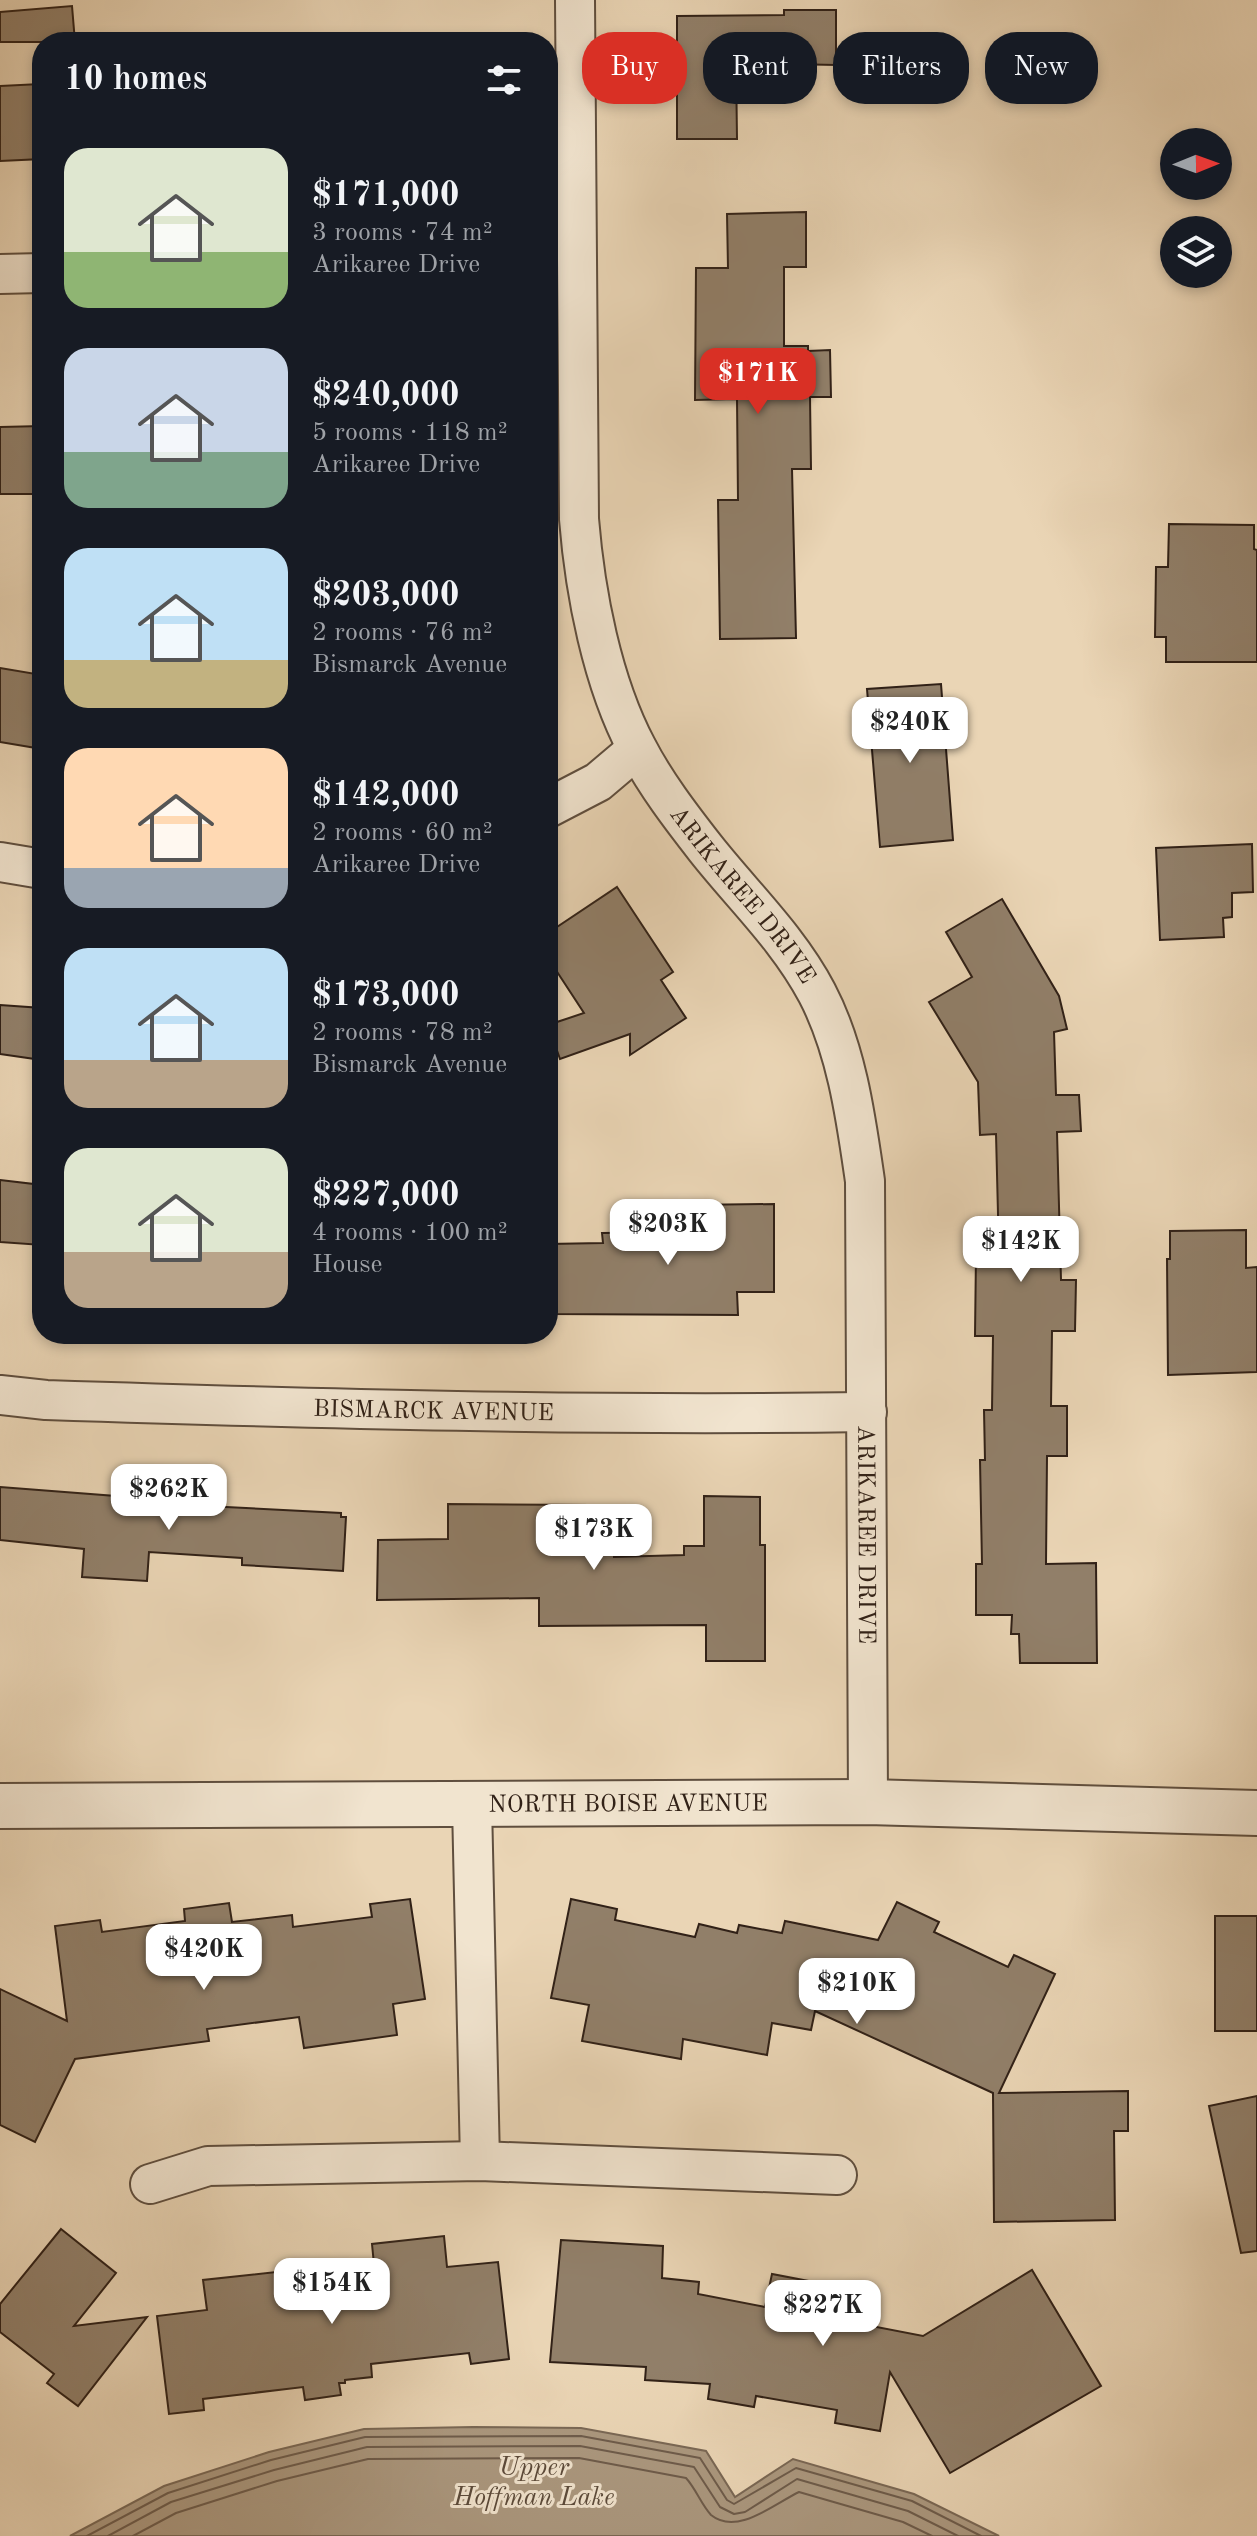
<!DOCTYPE html>
<meta charset="utf-8">
<style>
body{margin:0;font-family:"Old Standard TT",serif;background:#20242c;color:#f1f3f6;height:100vh;display:flex;flex-direction:column;font-size:30px;white-space:nowrap}
*{box-sizing:border-box;margin:0}
p{font-size:26px;color:#9ea1a6}
.icon{flex:none;width:44px;height:44px;fill:none;stroke:currentColor;stroke-width:2;stroke-linecap:round;stroke-linejoin:round}
.map{position:relative;flex:1;overflow:hidden}
.sheet{position:absolute;left:32px;top:32px;width:526px;height:1312px;display:flex;flex-direction:column;background:#171b24;border-radius:32px;box-shadow:0 4px 12px #0003}
.sheet>*{flex:none}
.guide{position:absolute;left:582px;top:32px;width:554px;height:72px;display:flex;gap:16px}
.needle{width:52px;rotate:89deg}
.buttons{position:absolute;left:1160px;top:128px;display:grid;gap:16px}
.buttons a{display:grid;place-items:center;width:72px;height:72px;border-radius:50%;background:#171b24;box-shadow:0 4px 12px #0003;font-size:40px}
.price{position:absolute;translate:-50% -68px;padding:0 18px;border-radius:16px;background:#fff;color:#222;font-size:26px;line-height:52px;filter:drop-shadow(0 2px 4px #0008)}
.price::after{content:'';position:absolute;left:50%;top:48px;width:24px;height:18px;margin-left:-12px;background:inherit;clip-path:polygon(0 0,100% 0,50% 100%)}
.price.selected{background:#d93025;color:#fff}
ul{padding:0;list-style:none}
li{display:flex;align-items:center;gap:24px;height:200px;padding:0 32px}
li span{display:grid;place-items:center;flex:none;width:224px;height:160px;border-radius:24px;color:#555}
li>.icon{margin-inline-start:auto}
span .icon{width:96px;height:96px;fill:#fffc;stroke-width:1}
li b{font-size:34px}
h2{display:flex;justify-content:space-between;align-items:center;height:96px;padding:0 32px;font-size:34px}
.tag{padding:0 28px;border-radius:32px;background:#171b24;box-shadow:0 4px 12px #0003;font-size:28px;line-height:72px}
.tag.selected{background:#d93025;color:#fff}
.map>svg:first-child{display:block}
</style>
<div class="map">
<svg width="1257" height="2536" viewBox="0 0 1257 2536">
<rect width="100%" height="100%" fill="#ead5b5"/>
<filter id="stains"><feTurbulence type="fractalNoise" baseFrequency=".0025" numOctaves="4"/><feColorMatrix values="0 0 0 0 .2 0 0 0 0 .09 0 0 0 0 .02 0 0 0 .5 -.17"/></filter>
<radialGradient id="worn" r=".72"><stop offset=".6" stop-color="#630" stop-opacity="0"/><stop offset="1" stop-color="#630" stop-opacity=".3"/></radialGradient>
<!-- water -->
<path fill="#ab987f" stroke="#7a6855" stroke-width="2" d="M473,2427l108,1 125,23 29,46 58,-38 121,35 85,42h-929l94,-50 105,-34 95,-23z"/>
<g fill="none" stroke-linecap="round" stroke-linejoin="round">
<!-- shore -->
<g stroke="#6e5c4b" stroke-width="2">
<path d="M87,2536l81,-43 103,-33 94,-23 216,-1 119,22 27,42 7,4 62,-36 116,33 69,35"/>
<path d="M108,2536l63,-34 103,-32 93,-23 213,-1 114,21 26,40 14,7 11,-2 52,-33 111,32 50,25"/>
<path d="M133,2536l43,-23 101,-32 91,-22 211,-1 107,20c10,11 15,26 25,37 26,21 63,-11 88,-23l104,30 29,14"/>
</g>
</g>
<!-- building -->
<g fill="#917f69" stroke="#312117" stroke-width="2">
<path d="M72,6l3,36h-75v-30z"/>
<path d="M784,10h52v55l-100,-2 1,76h-60v-123l107,-1z"/>
<path d="M40,84l2,75 -42,2v-75z"/>
<path d="M806,212v55h-22v79h24v5l22,-1 1,47h-21l1,72h-19l4,169 -76,1 -2,-139h20l-1,-101 -42,1 1,-132h32l-1,-54z"/>
<path d="M42,426v68h-42v-67z"/>
<path d="M1169,524l85,1v24l3,1v112h-91v-25h-11l1,-70h12z"/>
<path d="M0,668l42,7v74l-42,-7z"/>
<path d="M941,684l12,156 -73,7 -13,-158z"/>
<path d="M1252,844l1,48 -21,1v24l-9,1 1,19 -64,3 -4,-92z"/>
<path d="M617,887l56,85 -12,8 25,38 -56,37v-21l-70,25 -12,-34 36,-12 -36,-55v-25z"/>
<path d="M1002,899l57,97 8,33 -13,3 2,63h23l2,36 -24,1 4,148h15l-1,51h-23l-1,75h16v50h-20l-1,108 50,-1 1,100h-77l-1,-29h-8l1,-19h-36v-51h6l-2,-104h5l-1,-50h8l1,-74h-18l1,-82h23l-3,-120 -16,1 -2,-53 -49,-80 43,-25 -26,-45z"/>
<path d="M0,1005l42,3v52l-42,-6z"/>
<path d="M0,1180l42,5v60l-42,-3z"/>
<path d="M774,1204v88h-37l1,23 -190,-1v-70l55,-1 -1,-10 87,-1 -1,-27z"/>
<path d="M1246,1230v38l11,-1v105l-89,3 -1,-116h3v-28z"/>
<path d="M0,1487l206,16v3l135,7v4h5l-3,54 -101,-6v-7l-93,-6 -2,29 -65,-4 2,-28 -84,-9z"/>
<path d="M704,1496l56,1v48h5v116h-59v-36l-167,1v-28l-162,2 1,-60 70,-1v-35l141,1v47l25,-1v6l70,-2v-9h20z"/>
<path d="M410,1899l15,100 -32,5 4,31 -93,13 -5,-31 -92,12 2,12 -134,18 -40,83 -35,-17v-136l67,32 -12,-95 45,-6 2,12 83,-11 -1,-12 45,-6 3,19 60,-7 1,12 79,-10 -2,-13z"/>
<path d="M571,1899l46,10 -2,11 80,17 4,-13 38,9 2,-8 43,8 3,-12 93,19 19,-38 42,20 -5,10 74,35 6,-12 41,19 -56,119 129,-2v40h-14l1,89 -121,2 -1,-129 -178,-82 -4,19 -39,-7 -5,32 -84,-16 -2,20 -99,-18 7,-36 -38,-7z"/>
<rect x="1215" y="1916" width="42" height="115"/>
<path d="M1257,2096v155l-16,2 -32,-147z"/>
<path d="M61,2229l55,44 -42,53 73,-9 -69,89 -31,-23 7,-9 -54,-42v-28z"/>
<path d="M444,2236l3,31 51,-5 11,97 -38,5 -2,-11 -98,11 1,13 -27,3v3h-6l2,12 -36,5 -2,-13 -100,12 1,11 -35,4 -12,-98 50,-6 -4,-30 73,-8 2,14 97,-11 -3,-31z"/>
<path d="M561,2240l102,6 -1,32 37,4 -1,12 67,13 7,-33 94,18 -5,32 62,12 109,-66 69,116 -151,87 -60,-101 -10,59 -45,-8 2,-13 -81,-14 -2,11 -46,-8 2,-15 -65,-4 1,-13 -96,-5z"/>
</g>
<g fill="none" stroke-linecap="round" stroke-linejoin="round">
<!-- minor casing -->
<g stroke="#5f4e3e" stroke-width="42">
<g id="minor">
<path id="s1" d="M575,0l4,519c6,74 23,163 58,229 18,35 44,69 69,101 38,48 82,89 111,144 30,57 39,126 48,188l3,621"/>
<path d="M0,274l42,-1"/>
<path d="M548,808l50,-26 39,-33"/>
<path d="M0,862l42,7"/>
<path id="s2" d="M0,1395l46,5c274,9 547,16 821,12"/>
<path d="M472,1805l8,356"/>
<path d="M150,2184l58,-18 272,-5 357,14"/>
</g>
</g>
<!-- tertiary casing -->
<g stroke="#5f4e3e" stroke-width="48">
<g id="tertiary">
<path id="s3" d="M0,1806l868,-4 389,11"/>
</g>
</g>
<!-- minor -->
<use href="#minor" stroke="#f1e4cf" stroke-width="38"/>
<!-- tertiary -->
<use href="#tertiary" stroke="#f1e4cf" stroke-width="44"/>
</g>
<g text-anchor="middle" stroke-width="6" stroke-linejoin="round" paint-order="stroke">
<!-- street labels -->
<g font-size="24" fill="#312117" stroke="#f1e4cf">
<text dy="8" stroke="none"><textPath href="#s1" startOffset="938">ARIKAREE DRIVE</textPath></text>
<text dy="8" stroke="none"><textPath href="#s2" startOffset="434">BISMARCK AVENUE</textPath></text>
<text dy="8" stroke="none"><textPath href="#s1" startOffset="1610">ARIKAREE DRIVE</textPath></text>
<text dy="8" stroke="none"><textPath href="#s3" startOffset="628">NORTH BOISE AVENUE</textPath></text>
</g>
<!-- water labels -->
<g font-size="26" font-style="italic" fill="#5c4b3b" stroke="#f1e4cf">
<text x="534" y="2475">Upper<tspan x="534" dy="30">Hoffman Lake</tspan></text>
</g>
</g>
<rect width="100%" height="100%" filter="url(#stains)"/>
<rect width="100%" height="100%" fill="url(#worn)"/>
</svg>
<div class="buttons">
<a><svg class="needle" viewBox="-14 -14 28 28"><path d="M0-13l5 13h-10z" fill="#e53935"/><path d="M0 13l5-13h-10z" fill="#9ea1a6"/></svg></a>
<a><svg class="icon" aria-label="layers" viewBox="0 0 24 24"><path d="M12 4l9 5-9 5-9-5zM3 14l9 5 9-5"/></svg></a>
</div>
<b class="price selected" style="left:758px;top:416px">$171K</b>
<b class="price" style="left:910px;top:765px">$240K</b>
<b class="price" style="left:668px;top:1267px">$203K</b>
<b class="price" style="left:1021px;top:1284px">$142K</b>
<b class="price" style="left:169px;top:1532px">$262K</b>
<b class="price" style="left:594px;top:1572px">$173K</b>
<b class="price" style="left:204px;top:1992px">$420K</b>
<b class="price" style="left:857px;top:2026px">$210K</b>
<b class="price" style="left:332px;top:2326px">$154K</b>
<b class="price" style="left:823px;top:2348px">$227K</b>
<div class="guide">
<a class="tag selected">Buy</a>
<a class="tag">Rent</a>
<a class="tag">Filters</a>
<a class="tag">New</a>
</div>
<section class="sheet">
<h2>10 homes<svg class="icon" aria-label="filters" viewBox="0 0 24 24"><path d="M4 7h16M4 17h16"/><circle cx="9" cy="7" r="2"/><circle cx="15" cy="17" r="2"/></svg></h2>
<ul>
<li><span style="background:linear-gradient(#dfe7d0 65%,#8fb573 0)"><svg class="icon" aria-label="home" viewBox="0 0 24 24"><path d="M3 11l9-7 9 7M6 9v11h12V9"/></svg></span><div><b>$171,000</b><p>3 rooms · 74 m²</p><p>Arikaree Drive</p></div></li>
<li><span style="background:linear-gradient(#c9d6e8 65%,#7fa58c 0)"><svg class="icon" aria-label="home" viewBox="0 0 24 24"><path d="M3 11l9-7 9 7M6 9v11h12V9"/></svg></span><div><b>$240,000</b><p>5 rooms · 118 m²</p><p>Arikaree Drive</p></div></li>
<li><span style="background:linear-gradient(#bfe0f5 70%,#c2b280 0)"><svg class="icon" aria-label="home" viewBox="0 0 24 24"><path d="M3 11l9-7 9 7M6 9v11h12V9"/></svg></span><div><b>$203,000</b><p>2 rooms · 76 m²</p><p>Bismarck Avenue</p></div></li>
<li><span style="background:linear-gradient(#ffd9b3 75%,#9aa5b1 0)"><svg class="icon" aria-label="home" viewBox="0 0 24 24"><path d="M3 11l9-7 9 7M6 9v11h12V9"/></svg></span><div><b>$142,000</b><p>2 rooms · 60 m²</p><p>Arikaree Drive</p></div></li>
<li><span style="background:linear-gradient(#bfe0f5 70%,#b9a48a 0)"><svg class="icon" aria-label="home" viewBox="0 0 24 24"><path d="M3 11l9-7 9 7M6 9v11h12V9"/></svg></span><div><b>$173,000</b><p>2 rooms · 78 m²</p><p>Bismarck Avenue</p></div></li>
<li><span style="background:linear-gradient(#dfe7d0 65%,#b9a48a 0)"><svg class="icon" aria-label="home" viewBox="0 0 24 24"><path d="M3 11l9-7 9 7M6 9v11h12V9"/></svg></span><div><b>$227,000</b><p>4 rooms · 100 m²</p><p>House</p></div></li>
</ul>
</section>
</div>
